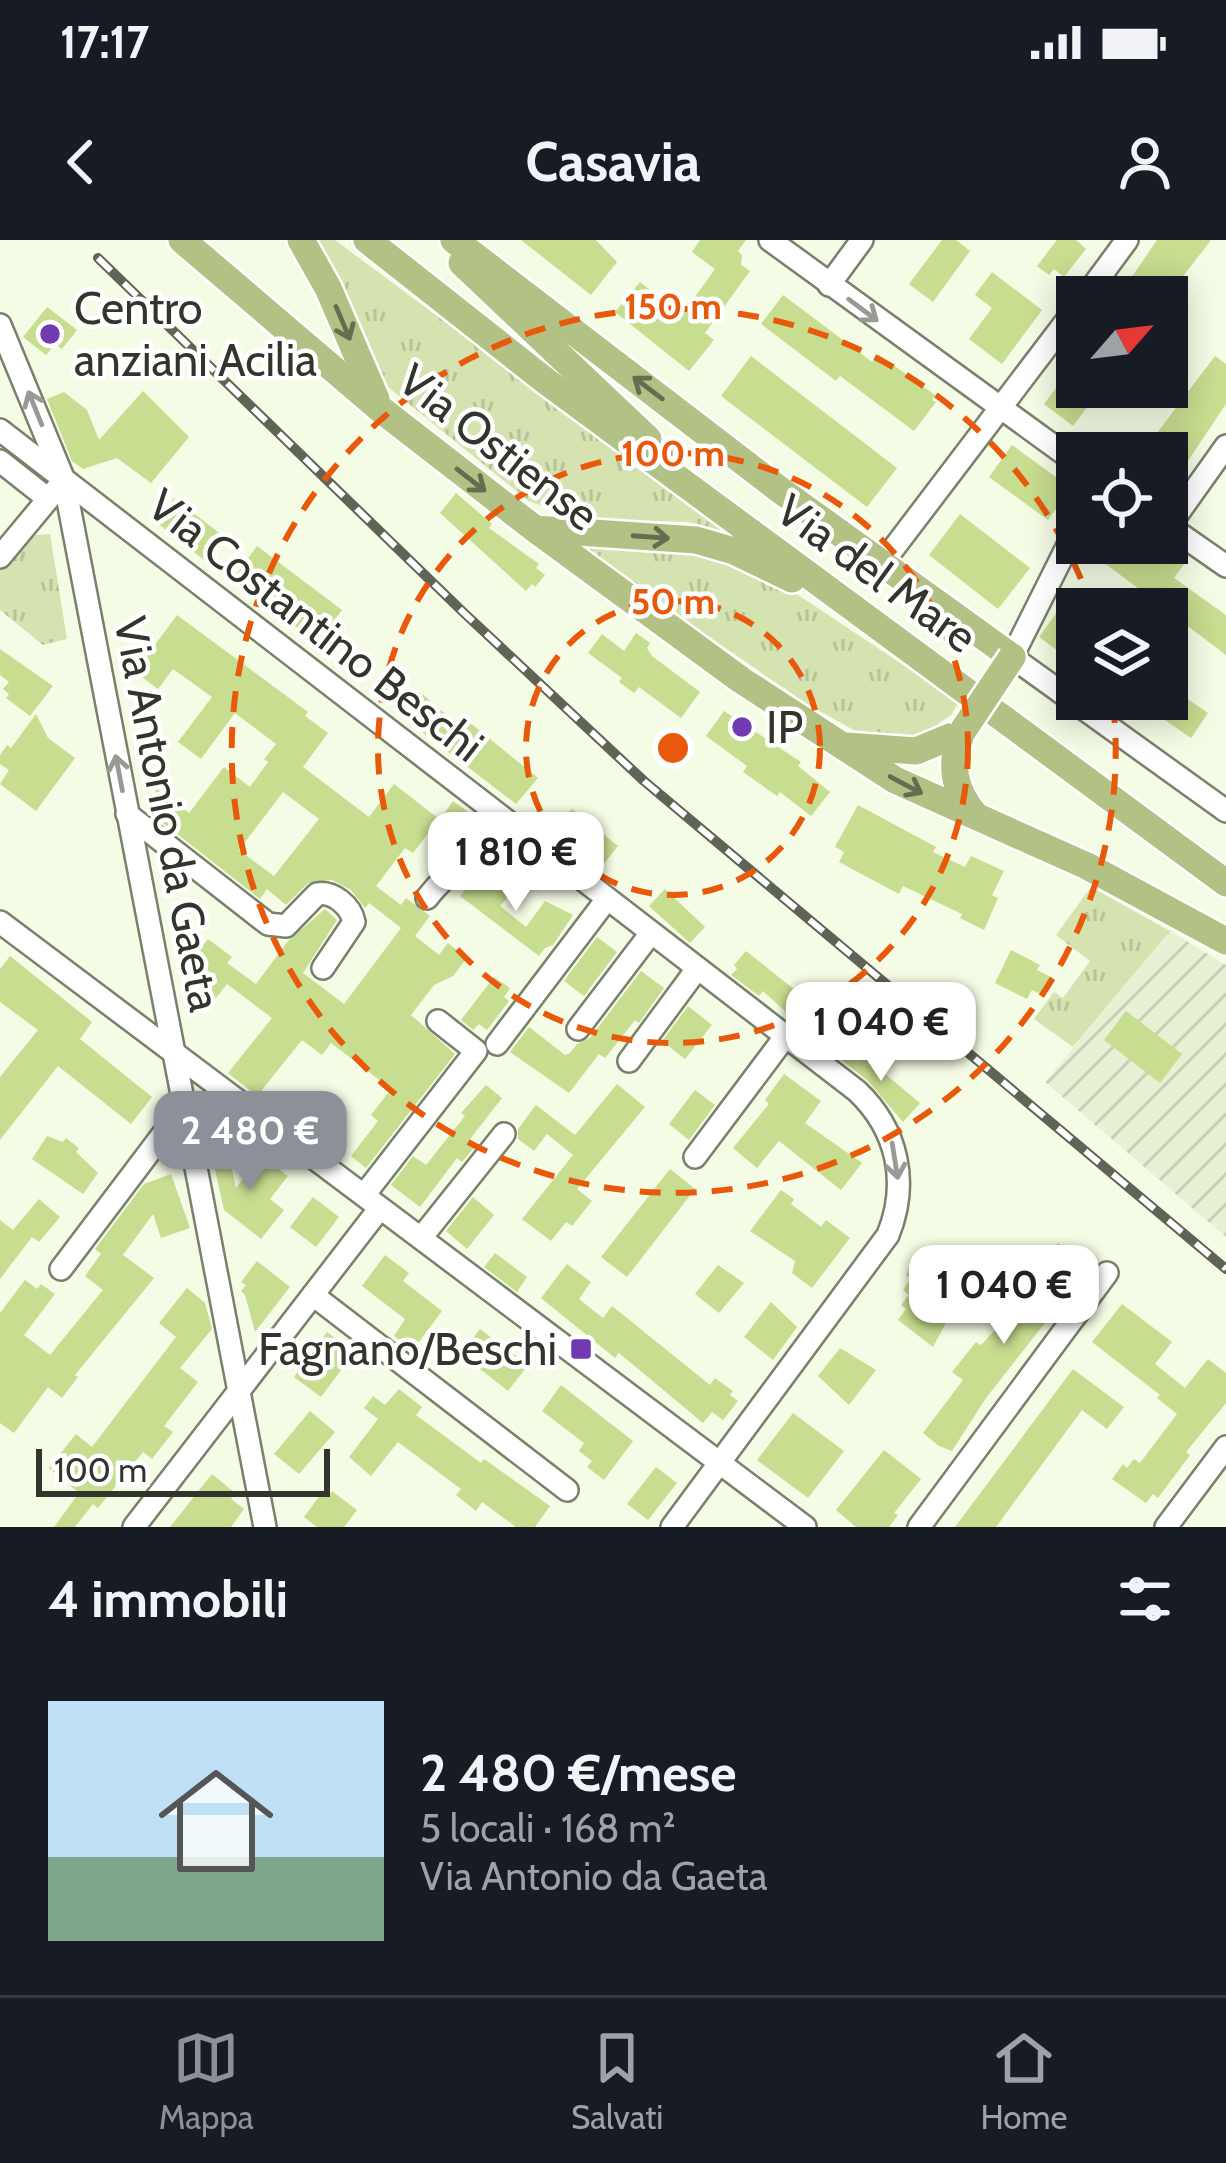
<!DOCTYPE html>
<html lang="it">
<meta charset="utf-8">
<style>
body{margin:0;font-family:Cabin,sans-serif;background:#20242c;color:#f1f3f6;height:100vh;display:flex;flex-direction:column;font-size:45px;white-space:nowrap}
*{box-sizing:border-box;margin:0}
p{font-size:39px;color:#9ea1a6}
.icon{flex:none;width:66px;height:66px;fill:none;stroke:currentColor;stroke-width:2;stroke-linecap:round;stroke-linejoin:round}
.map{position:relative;height:1287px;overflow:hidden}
.side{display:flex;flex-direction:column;background:#171b24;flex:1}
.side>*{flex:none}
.needle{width:78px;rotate:62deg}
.tools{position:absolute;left:1056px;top:36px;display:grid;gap:24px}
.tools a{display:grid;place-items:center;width:132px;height:132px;border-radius:0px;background:#171b24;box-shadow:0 6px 30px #0003;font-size:60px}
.scale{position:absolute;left:36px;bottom:30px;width:294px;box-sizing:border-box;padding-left:12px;border:6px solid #32352c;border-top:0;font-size:33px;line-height:42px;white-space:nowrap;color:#32352c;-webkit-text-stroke:9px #fff;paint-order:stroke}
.price{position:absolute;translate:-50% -102px;padding:0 27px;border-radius:24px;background:#fff;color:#222;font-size:39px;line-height:78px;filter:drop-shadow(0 3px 6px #0008)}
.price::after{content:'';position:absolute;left:50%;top:72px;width:36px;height:27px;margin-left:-18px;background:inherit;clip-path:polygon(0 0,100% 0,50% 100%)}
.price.on{background:#8c9099;color:#fff}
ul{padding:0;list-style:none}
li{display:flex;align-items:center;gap:36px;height:300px;padding:0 48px}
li+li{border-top:3px solid #363941}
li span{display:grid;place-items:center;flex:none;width:336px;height:240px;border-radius:0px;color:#555}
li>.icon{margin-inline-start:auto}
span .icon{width:144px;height:144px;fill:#fffc;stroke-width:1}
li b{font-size:51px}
h2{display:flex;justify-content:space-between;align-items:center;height:144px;padding:0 48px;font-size:51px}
.status{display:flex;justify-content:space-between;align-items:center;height:84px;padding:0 60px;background:#171b24;direction:ltr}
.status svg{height:33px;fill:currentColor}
header{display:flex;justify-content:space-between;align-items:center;height:156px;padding:0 48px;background:#171b24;font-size:54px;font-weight:800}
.menu{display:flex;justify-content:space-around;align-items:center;height:168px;border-top:3px solid #363941;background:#171b24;font-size:33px;color:#9ea1a6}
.menu a{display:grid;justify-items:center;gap:6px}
.menu .on{color:#8c9099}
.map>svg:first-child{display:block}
</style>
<div class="status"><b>17:17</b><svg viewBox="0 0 49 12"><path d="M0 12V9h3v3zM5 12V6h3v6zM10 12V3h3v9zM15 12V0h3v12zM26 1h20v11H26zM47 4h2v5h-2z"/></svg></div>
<header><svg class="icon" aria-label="back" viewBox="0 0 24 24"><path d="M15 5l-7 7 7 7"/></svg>Casavia<svg class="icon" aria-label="person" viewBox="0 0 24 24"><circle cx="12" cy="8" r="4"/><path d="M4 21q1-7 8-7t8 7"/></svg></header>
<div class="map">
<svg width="1226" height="1287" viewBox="0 0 1226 1287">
<defs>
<pattern id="industrial-furrows" width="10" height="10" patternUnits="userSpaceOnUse" patternTransform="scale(3)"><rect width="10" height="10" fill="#e8f1d4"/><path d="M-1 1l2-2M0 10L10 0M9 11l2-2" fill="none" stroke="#c7cfb6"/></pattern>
<pattern id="grass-tufts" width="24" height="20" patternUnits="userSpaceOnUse" patternTransform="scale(3)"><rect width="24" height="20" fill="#d4e3b0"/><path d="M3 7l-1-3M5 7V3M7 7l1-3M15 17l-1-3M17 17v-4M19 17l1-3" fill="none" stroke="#b6c398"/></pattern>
</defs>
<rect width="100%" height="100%" fill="#f5fce5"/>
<!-- industrial -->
<path fill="url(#industrial-furrows)" d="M1170,691l56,34v272l-181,-155z"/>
<!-- grass -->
<g fill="url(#grass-tufts)">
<path d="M315,0h20l392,292 -38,-10 -115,-4 -45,-17 -141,-114 -26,-46 -33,-80z"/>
<path d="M50,294l17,105 -24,6 -43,-35v-39l22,-35z"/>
<path d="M572,303l134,6 74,34 179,119 -8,13 -38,26 -52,-7 -54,-30z"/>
<path d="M1091,647l79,44 -97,116 -39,-28 20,-27 9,6 27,-37 -34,-26z"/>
</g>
<!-- building -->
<g fill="#c7dd90" fill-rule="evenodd">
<path d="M521,0h75l21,22 -26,33z"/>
<path d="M700,0h46l-8,11 4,4 -1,10 9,6 -45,62 9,7 -25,31 -74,-59 25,-30 42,33 33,-46 -23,-17z"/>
<path d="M942,0h14l14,11 -37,51 -24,-18z"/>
<path d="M1057,0h19l10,9 -22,28 -10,-8 -5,6 -12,-9z"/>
<path d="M1157,0h54l-44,57h-49z"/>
<path d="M992,32l50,38 -40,54 -33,-25 23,-31 -17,-13z"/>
<path d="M783,55l89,67 6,-8 57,41 -3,5 4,2 -22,29 -74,-55 -4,5 -75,-57z"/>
<path d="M47,67l30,23 -15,19 -7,-5 -9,11 -23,-18z"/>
<path d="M751,116l146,112 -30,39 -146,-111z"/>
<path d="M1215,116l11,8v40l-59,88v-39h-25z"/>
<path d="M1077,120v27h25l-29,39 -29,-22z"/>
<path d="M143,151l46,46 -38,46 -34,-25 -34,11 -11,-8 -25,-62 17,-7 23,18 12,30z"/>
<path d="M1012,205l59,43 -23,32 -59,-43z"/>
<path d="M456,253l36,31 -3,4 50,36 -3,4 9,7 -10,12 -3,-3 -6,7 -86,-78z"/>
<path d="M174,258l49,38 -19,24 -48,-38z"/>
<path d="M960,274l70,54 -32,41 -69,-54z"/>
<path d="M1108,303h19l24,16 10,-13 23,18 -10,14 52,37v40l-128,-97z"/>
<path d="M257,306l85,64 -25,33 -84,-64z"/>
<path d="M1060,368l17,13v44l-38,-28z"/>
<path d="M177,375l131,97 -3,4 23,17 -25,34 66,50 25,-33 45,35 -26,34 -8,-5 -29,38 25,19 5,-7 24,18 -15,20 24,19 9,-12 19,15 -14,18 -19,9 -23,30 44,39 -89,114 -15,-12 27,-35 -7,-6 20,-26 -60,-46 -9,12 -20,-15 -45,56 -29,-23 44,-55 -45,-34 -11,14 -33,-26 25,-33 24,18 -5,6 29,21 32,-43 37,-32 12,11 -34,53 41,31 57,-76 -32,-25 -4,5 -14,-18 -19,-10 -24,3 -22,22 -19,-16 -7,10 -111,-87 3,-3 -7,-4 12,-16 32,24 35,-46 26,20 18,-25 -4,-3 12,-15 -41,-31 -34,46 -23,-17 34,-45 -39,-28 -15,20 -23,-17zM283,552l36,27 -45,57 -35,-26z"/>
<path d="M636,393l14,10 -3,5 5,8 48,36 -19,26 -42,-31 -5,6 -15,-11 3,-4 -34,-25 14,-19 22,17z"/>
<path d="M0,409l53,37 -23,30 -24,-18 3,-4 -6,-5 6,-7 -9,-7z"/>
<path d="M1167,445l41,28 -17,25 -57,-39h33z"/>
<path d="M420,452l43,37 6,-7 69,56 -22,26 -116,-89z"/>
<path d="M724,471l77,51 -3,4 32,26 -19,24 -31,-24 -3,4 -34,-24 4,-6 -41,-30z"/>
<path d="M36,474l12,24 27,20 -39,53 -36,-27 9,-14 -9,-6v-9l7,-10 4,3z"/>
<path d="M453,561l28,20 -17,20 -26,-18z"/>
<path d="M858,565l78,42 -3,5 32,15 6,-11 33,15 -12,24 6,3 -14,32 -24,-12 2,-4 -59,-28 -4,8 -60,-32 5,-10 -9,-5z"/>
<path d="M572,569l46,37 -15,19 -4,-3 -6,7 -46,-37 14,-17 3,3z"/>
<path d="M483,628l29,24 -12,14 26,21 19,-26 28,14 -20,30 -8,3 -6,8 -79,-60z"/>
<path d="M665,649l40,38 -15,16 -41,-37z"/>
<path d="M597,697l20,15 -33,44 -20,-15z"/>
<path d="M1011,710l29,15 -3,5 16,8 -9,18 -12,-6 -5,9 -32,-16z"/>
<path d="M746,711l92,73 -13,14 -5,-5 -5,6 -52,-48 -4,5 -28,-21 6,-6 -3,-4z"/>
<path d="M10,716l82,66 -12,17 72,58 -21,27 -73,-58 -58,74v-63l38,-47 -38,-28v-33z"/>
<path d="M641,731l23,17 -25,35 -4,-3 -30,38 -6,-4 -30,39 -59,-41 19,-25 36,28 5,-2 7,-9 13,-6z"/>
<path d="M494,737l16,11 -6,9 5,4 -22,29 -8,-6 -6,6 -12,-10z"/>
<path d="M688,766l24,19 -27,34 -23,-18z"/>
<path d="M1126,771l56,43 -22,29 -56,-43z"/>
<path d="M850,805l70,58 -17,19 -35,-41 -29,-23z"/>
<path d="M784,834l37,27 -16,22 57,40 -21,27 -62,-49 -22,27 -24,-20 36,-44 -4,-4z"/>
<path d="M617,844l28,23 -68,82 15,12 -20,25 -6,-4 -15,19 -29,-22 51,-64 -26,-21 -13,17 -16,-12v-10l18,-24 39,30z"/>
<path d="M486,845l16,13 -32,41 7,5 -15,18 -5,-4 -37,49 -29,-22 22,-29 13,9 39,-49 -4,-3z"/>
<path d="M695,850l20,15 -26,35 -20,-16z"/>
<path d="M310,862l11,8 4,-6 15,12 -20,27 -26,-19z"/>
<path d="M47,896l16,6 3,-4 13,10 -3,4 22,21 -15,21 -51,-35z"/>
<path d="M227,908l9,40 25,-33 27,21 -18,23 14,11 -23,29 -37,-29 -13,-59z"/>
<path d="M670,929l25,20 -68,88 -26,-20z"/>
<path d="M171,934l19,54 -29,10 -8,-24 -30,41 31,23 -79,97 3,2 -16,21 -14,-11 -34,46 -14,-10v-110l25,-33 12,9 4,-5 14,10 -31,41 26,20 53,-65 -18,-14 16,-22 -6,-5 49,-65z"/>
<path d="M781,950l13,9 -3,5 30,23 5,-7 24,18 -38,50 -20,-15 3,-12 -45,-30z"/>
<path d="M313,957l26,20 -23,30 -26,-20z"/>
<path d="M473,957l21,18 -27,34 -21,-18z"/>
<path d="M39,959l21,18 -21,25 -7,-5 -32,42v-59l13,10z"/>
<path d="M1058,1003l30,25 -102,130 -34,53 -13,-5 -16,-13 40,-53 -11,-8 24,-30 5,3 30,-32 29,-35 -6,-5z"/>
<path d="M921,1008l36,28 -7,9 5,4 -8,11 6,5 -10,12 4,4 -14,26 -35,-27 8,-11 -5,-4 8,-10 -6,-5 8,-11 -5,-4z"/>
<path d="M495,1013l32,24 -10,15 -33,-25z"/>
<path d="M385,1015l24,18 -6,8 39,30 -29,39 -19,-14 11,-17 -43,-33z"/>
<path d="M257,1021l33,26 -35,45 -10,-37 -4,-4 5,-6 -5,-3z"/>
<path d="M567,1024l24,18 -12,17 24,19 9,-12 98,79 5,-7 18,13 -3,4 8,6 -15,19 -11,-8 -9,11 -84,-70 -4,5 -74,-60z"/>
<path d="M718,1025l26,18 -25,30 -24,-19z"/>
<path d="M187,1048l18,15 7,26 -32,39 18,14 -34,44 9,6 -21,27 -9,-7 -45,56 -5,-4 -18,23h-21l25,-34 -30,-25 27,-34 16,13 84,-110 -17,-14z"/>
<path d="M771,1062l26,25 -24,33 -29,-23z"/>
<path d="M1122,1064l50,38 -17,22 30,24 23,-29 18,14v30l-40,49 4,3 -32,43 -5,-4 -7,9 -34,-24 11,-15 4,4 7,-9 6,4 37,-49 -20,-16 3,-3 -68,-53z"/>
<path d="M480,1089l48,36 -20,26 -47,-37z"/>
<path d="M327,1092l27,21 -33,44 -27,-20z"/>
<path d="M840,1108l36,22 -27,35 -31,-29z"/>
<path d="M1073,1129l51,38 -17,22 -25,-19 -86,117h-41z"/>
<path d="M561,1145l72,56 -29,39 -17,-13 5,-6 -13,-10 5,-8 -42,-32z"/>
<path d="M399,1149l23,18 -6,8 65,48 3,-4 66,47 -15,21h-19l-34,-25 -6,9 -20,-16 5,-6 -63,-47 -27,34 -22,-19 29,-38 -14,-11 9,-12 12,9z"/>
<path d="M310,1171l25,21 -36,42 -25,-20z"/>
<path d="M793,1173l51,38 -36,47 -51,-38z"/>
<path d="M884,1210l37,29 -27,34 4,2 -9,12h-33l-20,-17z"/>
<path d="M656,1227l21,16 -29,37 -21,-16z"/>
<path d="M212,1234l23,19 -4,6 13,10 -13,18h-61z"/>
<path d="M324,1250l6,4 2,-3 25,19 -13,17h-27l-13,-10z"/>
</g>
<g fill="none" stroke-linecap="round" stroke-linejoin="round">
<!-- minor casing -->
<g stroke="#79806b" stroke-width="26">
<g id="minor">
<path d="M770,0l307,223"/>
<path d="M829,45l33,-45"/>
<path d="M1085,57l42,-57"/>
<path d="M0,85l64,155 201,1047"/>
<path d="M0,190l857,661c41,39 52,92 31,144l-216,292"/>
<path d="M0,221l47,37"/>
<path d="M1167,285l59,41"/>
<path d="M1169,286l57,-80"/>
<path d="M1077,287l-65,130 214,154"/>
<path d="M0,317l64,-77"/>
<path d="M881,325l196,-258"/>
<path d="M127,574l141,110 18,2 31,-32c16,-3 34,12 37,28l-31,46"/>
<path d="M427,658c24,-31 54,-48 79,-77"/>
<path d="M0,682l805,605"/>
<path d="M578,789l73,-96"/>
<path d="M497,804l110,-145"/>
<path d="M629,821l68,-92"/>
<path d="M695,917l90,-120"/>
<path d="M364,955l112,-144 -38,-30"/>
<path d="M421,998l83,-104"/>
<path d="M61,1029l124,-164"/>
<path d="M313,1055l254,195"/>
<path d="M134,1287l246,-319"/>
<path d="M919,1287l188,-254"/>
<path d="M1166,1287l60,-80"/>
</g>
</g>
<!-- major casing -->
<g stroke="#fff" stroke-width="32">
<g id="major">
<path d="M182,0l197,168 156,121 206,151 154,100 192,86 139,75"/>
<path d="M301,0l27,48 48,111"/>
<path d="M367,0l180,142 679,501"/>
<path d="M454,0l326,250 232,167"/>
<path d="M462,23l186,176"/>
<path d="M535,289l161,11 38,11 58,28"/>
<path d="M962,492c-13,32 -9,58 14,84"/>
<path d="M847,506l69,5 46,-19"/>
</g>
</g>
<!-- minor -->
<use href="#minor" stroke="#fff" stroke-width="21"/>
<!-- major -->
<use href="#major" stroke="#b2c184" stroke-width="27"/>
<!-- rail casing -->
<g stroke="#606457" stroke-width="10">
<path id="rail" d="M98,18l365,354 181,169 582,488"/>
</g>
<!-- rail -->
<use href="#rail" stroke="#fff" stroke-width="6" stroke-dasharray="18" stroke-linecap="butt"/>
<!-- major-bridge casing -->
<g stroke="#fff" stroke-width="32" stroke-linecap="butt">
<path id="major-bridge" d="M962,492l50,-75"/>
</g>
<!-- major-bridge -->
<use href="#major-bridge" stroke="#b2c184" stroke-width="27"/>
</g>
<!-- one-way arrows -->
<defs><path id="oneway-shaft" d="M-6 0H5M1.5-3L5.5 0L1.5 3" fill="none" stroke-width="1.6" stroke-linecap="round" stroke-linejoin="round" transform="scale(3)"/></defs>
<g stroke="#989a96">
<use href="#oneway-shaft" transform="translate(863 70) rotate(37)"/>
<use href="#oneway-shaft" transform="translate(35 168) rotate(-112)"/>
<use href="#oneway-shaft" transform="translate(119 533) rotate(-101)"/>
<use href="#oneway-shaft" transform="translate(895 921) rotate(81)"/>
</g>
<g stroke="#656d4f">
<use href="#oneway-shaft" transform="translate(343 83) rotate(67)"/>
<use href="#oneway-shaft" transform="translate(648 148) rotate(-143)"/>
<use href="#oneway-shaft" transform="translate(471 240) rotate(38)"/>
<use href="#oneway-shaft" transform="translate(651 297) rotate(4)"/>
<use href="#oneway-shaft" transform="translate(906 545) rotate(28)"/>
</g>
<!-- distance rings -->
<g fill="none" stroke="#e8590c" stroke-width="6" stroke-dasharray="21 15">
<circle cx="673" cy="508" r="147"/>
<circle cx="673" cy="508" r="295"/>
<path d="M1113 462A442 442 0 1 1 1092 368"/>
</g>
<!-- markers -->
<g fill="#713ab0" stroke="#fff" stroke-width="4.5">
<circle cx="50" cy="94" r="12"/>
<circle cx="742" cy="487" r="12"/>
<rect x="569" y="1097" width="24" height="24" rx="6"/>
</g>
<g text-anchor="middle" stroke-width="9" stroke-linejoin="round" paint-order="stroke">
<!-- poi labels -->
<g font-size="45" fill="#32352c" stroke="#fff" text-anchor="start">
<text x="74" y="84">Centro<tspan x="74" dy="52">anziani Acilia</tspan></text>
<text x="766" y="503">IP</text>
<text x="557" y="1125" text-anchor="end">Fagnano/Beschi</text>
</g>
<!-- street labels -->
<g font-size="45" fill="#32352c" stroke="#fff">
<text transform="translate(499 207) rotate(38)" y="16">Via Ostiense</text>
<text transform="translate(877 333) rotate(36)" y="16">Via del Mare</text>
<text transform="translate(316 385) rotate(38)" y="16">Via Costantino Beschi</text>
<text transform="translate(168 574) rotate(79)" y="16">Via Antonio da Gaeta</text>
</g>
</g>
<circle cx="673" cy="508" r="18" fill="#e8590c" stroke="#fff" stroke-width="6"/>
<g font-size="36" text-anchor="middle" font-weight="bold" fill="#e8590c" stroke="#fff" stroke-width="9" stroke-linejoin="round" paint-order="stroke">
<text x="673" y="79">150 m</text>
<text x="673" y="226">100 m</text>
<text x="673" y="374">50 m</text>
</g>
</svg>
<div class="tools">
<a><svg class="needle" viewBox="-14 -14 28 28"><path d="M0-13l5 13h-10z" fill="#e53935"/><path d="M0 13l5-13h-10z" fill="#9ea1a6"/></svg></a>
<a><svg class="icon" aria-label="locate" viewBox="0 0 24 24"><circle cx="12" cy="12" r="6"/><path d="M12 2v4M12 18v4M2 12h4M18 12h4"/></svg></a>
<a><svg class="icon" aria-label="layers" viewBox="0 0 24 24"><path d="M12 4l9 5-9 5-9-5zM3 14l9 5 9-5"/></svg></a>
</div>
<div class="scale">100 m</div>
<b class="price" style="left:516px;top:674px">1 810 €</b>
<b class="price" style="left:881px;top:844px">1 040 €</b>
<b class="price on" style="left:250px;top:953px">2 480 €</b>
<b class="price" style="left:1004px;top:1107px">1 040 €</b>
</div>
<section class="side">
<h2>4 immobili<svg class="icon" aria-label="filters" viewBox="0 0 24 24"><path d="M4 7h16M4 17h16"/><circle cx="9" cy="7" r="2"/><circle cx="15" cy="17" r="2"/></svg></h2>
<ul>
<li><span style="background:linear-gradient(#bfe0f5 65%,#7fa58c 0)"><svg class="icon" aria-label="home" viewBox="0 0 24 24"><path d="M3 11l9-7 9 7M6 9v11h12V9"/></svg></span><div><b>2 480 €/mese</b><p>5 locali · 168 m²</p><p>Via Antonio da Gaeta</p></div></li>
</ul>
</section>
<nav class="menu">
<a class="on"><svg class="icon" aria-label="map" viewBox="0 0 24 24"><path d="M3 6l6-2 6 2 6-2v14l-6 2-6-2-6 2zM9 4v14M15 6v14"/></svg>Mappa</a>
<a><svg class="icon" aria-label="saved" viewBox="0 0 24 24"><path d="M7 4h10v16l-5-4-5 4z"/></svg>Salvati</a>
<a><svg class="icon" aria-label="home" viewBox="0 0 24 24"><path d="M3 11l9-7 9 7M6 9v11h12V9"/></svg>Home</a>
</nav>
